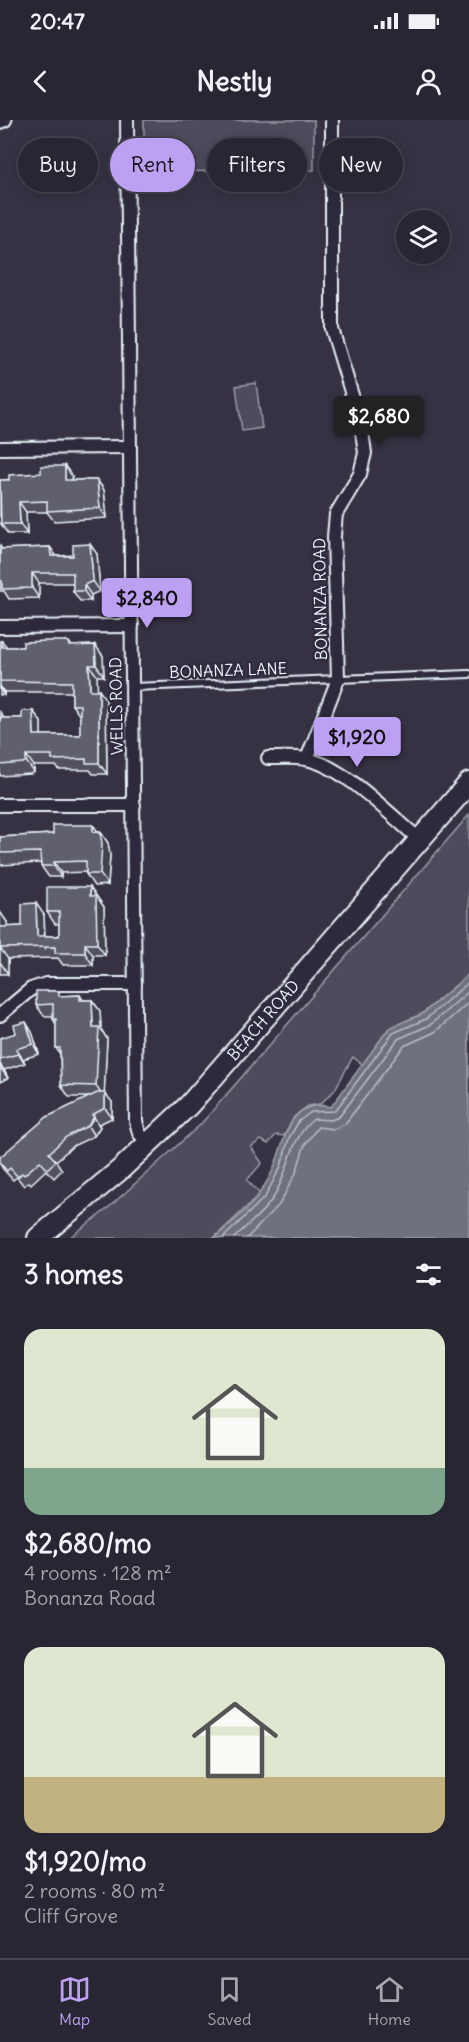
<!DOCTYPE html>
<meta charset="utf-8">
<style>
body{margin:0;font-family:Delius,sans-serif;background:#302e3b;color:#f1f3f6;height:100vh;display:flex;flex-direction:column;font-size:22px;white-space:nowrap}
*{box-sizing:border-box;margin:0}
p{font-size:20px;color:#a5a5ac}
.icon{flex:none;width:33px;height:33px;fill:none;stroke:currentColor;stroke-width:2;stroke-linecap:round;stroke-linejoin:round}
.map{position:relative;height:1118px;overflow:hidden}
.sheet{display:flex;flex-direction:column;background:#282633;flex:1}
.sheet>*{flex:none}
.guide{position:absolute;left:18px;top:18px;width:434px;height:54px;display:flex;gap:12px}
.controls{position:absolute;left:396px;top:90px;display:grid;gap:12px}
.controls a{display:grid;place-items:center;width:54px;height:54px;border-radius:50%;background:#282633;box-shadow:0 3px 15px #0003,0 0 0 2px #44434e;font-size:30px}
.price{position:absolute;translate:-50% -51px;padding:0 14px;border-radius:6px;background:#bca0f2;color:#111;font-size:20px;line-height:39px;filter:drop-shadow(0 2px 3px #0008)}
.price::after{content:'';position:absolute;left:50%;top:36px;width:18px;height:14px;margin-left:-9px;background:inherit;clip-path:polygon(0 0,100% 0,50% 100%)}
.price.active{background:#222;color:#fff}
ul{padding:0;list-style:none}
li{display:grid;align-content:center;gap:12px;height:318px;padding:0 24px}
li span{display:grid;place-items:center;height:186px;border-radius:18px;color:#555}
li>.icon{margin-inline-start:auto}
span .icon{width:108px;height:108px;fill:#fffc;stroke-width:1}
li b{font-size:26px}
h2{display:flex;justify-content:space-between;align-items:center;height:72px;padding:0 24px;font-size:26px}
.chip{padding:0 21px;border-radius:27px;background:#282633;box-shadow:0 3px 15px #0003,0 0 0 2px #44434e;font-size:21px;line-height:54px}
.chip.active{background:#bca0f2;color:#111}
.status{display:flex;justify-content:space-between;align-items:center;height:42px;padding:0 30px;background:#282633;direction:ltr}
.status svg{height:16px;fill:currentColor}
header{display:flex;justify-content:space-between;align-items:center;height:78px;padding:0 24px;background:#282633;font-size:27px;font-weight:800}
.tab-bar{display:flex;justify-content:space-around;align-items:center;height:84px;border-top:2px solid #44434e;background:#282633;font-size:16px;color:#a5a5ac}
.tab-bar a{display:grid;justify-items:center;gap:3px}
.tab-bar .active{color:#bca0f2}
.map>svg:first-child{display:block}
</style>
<div class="status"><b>20:47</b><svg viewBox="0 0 49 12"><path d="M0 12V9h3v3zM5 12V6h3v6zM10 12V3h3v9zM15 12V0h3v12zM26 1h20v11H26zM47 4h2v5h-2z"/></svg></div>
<header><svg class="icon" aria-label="back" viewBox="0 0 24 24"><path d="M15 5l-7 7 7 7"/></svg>Nestly<svg class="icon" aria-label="person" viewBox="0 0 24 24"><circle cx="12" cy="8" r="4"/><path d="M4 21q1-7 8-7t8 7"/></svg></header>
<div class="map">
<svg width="469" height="1118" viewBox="0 0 469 1118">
<rect width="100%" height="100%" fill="#363244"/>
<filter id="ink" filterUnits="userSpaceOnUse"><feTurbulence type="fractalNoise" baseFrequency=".0167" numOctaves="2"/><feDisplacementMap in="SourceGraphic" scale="12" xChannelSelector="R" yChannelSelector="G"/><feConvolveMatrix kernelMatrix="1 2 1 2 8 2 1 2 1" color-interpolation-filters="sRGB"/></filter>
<g filter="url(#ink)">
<!-- green -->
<g fill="#4d4b5c" stroke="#9a9eaa" stroke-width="1.5">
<path d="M144,0h170v50l-170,2z"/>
<path d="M256,263l6,45 -20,3 -6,-45z"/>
<path d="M469,695v159l-47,40 -33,14 -26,37 -10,-8 -19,34 -14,13 -12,2 -14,11 -10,19 -8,-1 -8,9 -7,-4 -10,7 11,16 -15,17 13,14 -46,44h-145l37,-28 95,-86z"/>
</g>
<!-- water -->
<path fill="#70717f" stroke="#a0a4af" stroke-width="1.5" d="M469,854v264h-255c15,-14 37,-29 47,-47 6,-9 12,-19 15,-29 10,-28 16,-65 55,-55l58,-79 33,-14z"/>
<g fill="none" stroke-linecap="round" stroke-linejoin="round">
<!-- shore -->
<g stroke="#b8bec8" stroke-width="1.5">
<path d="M223,1118l42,-41 16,-31 8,-28 10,-17 12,-9 24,-1 58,-78 33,-14 43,-37"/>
<path d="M234,1118c12,-12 27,-23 37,-37 18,-25 18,-64 43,-82l17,1 8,-3 59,-78 32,-14 39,-34"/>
<path d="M247,1118l32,-33 17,-32 9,-29 13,-17 16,2 11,-5 59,-78 31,-14 34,-30"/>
</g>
<!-- service casing -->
<g stroke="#e8f1f8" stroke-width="10">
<path id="service" d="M133,567l336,-13"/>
</g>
<!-- minor casing -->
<g stroke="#e8f1f8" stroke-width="16">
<g id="minor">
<path d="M127,0l9,1001 3,12 10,11"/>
<path d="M0,2l5,-2"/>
<path d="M0,328l130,-1"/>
<path d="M0,507l132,-1"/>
<path d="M268,638c12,0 26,-1 38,1 37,6 85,57 114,81"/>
<path d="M307,639l31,-80 -4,-143 2,-22 24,-40 5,-21 -4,-28 -29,-96v-209"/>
<path d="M0,685h134"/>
<path d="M0,895l31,-26 15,-5h89"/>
</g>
</g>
<!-- primary casing -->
<g stroke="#e8f1f8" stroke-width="24">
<g id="primary">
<path id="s1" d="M38,1118l83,-69 68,-64 280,-322"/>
</g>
</g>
<!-- service -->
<use href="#service" stroke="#2f2a3d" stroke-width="6"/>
<!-- minor -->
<use href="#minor" stroke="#2f2a3d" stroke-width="12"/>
<!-- primary -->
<use href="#primary" stroke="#2f2a3d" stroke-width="20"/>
</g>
<!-- wall -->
<g fill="#53515f" stroke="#e8f1f8" stroke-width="1.5">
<path d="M72,356v4h25l7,10 3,28 -53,3 -7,-9h-21l1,22h-19l-7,-10v-7h-1v-37z"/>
<path d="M0,426l2,3 48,-2 6,9 41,-2 3,37 -9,4v6h-11l-7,-10v-8h-34v15l-30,1 -5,-8h-4z"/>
<path d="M0,521h2l5,6h16l46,-5 3,4 23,-1 8,11 1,20h-7v14l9,10 1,74h-14l-3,-4h-31l-3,-4h-22v6l-3,2 -31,2v-64l4,6h18l11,-7 8,11v13h39v-19l-8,-11v-13h-68v3h-4z"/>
<path d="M93,705l4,6h3l8,12 2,12 -2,30 -14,1 -8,-12v-2l-25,1v4h-12l-8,-11v-3l-41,2v-28l53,-3z"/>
<path d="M90,767l14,20 1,48h-12v10h-30l-5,-7 -50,1v15h-8v-62l7,10v5l15,-1 22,-11 1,21h14v-12h-4l-8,-12z"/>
<path d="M80,875l3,5h9l8,11 1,18 6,10 -3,54 8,9v16l-13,6 1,3 -6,9 -21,10 -17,15 6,9 -8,8 -8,-8 -15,14 -2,-2 -5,4 -7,-9 -4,3 -10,-11 -3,-5v-7l88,-60h-19l-8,-12 -1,-31 -4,-6v-24l-3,-5v-3h-9l-8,-11 26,-9z"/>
<path d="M32,912l7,22 -16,5 2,4 -21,7 4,8 -8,4v-44z"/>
</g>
<!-- shaded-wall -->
<g fill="#43424d" stroke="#e8f1f8" stroke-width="1.5">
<path d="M65,346l7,10v14l-7,-10z"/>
<path d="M97,360l7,10 3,28 -7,-10z"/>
<path d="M19,382l7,10 1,22 -7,-10z"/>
<path d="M90,424l7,10 3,37 -7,-10z"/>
<path d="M50,427l7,10 -6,-1z"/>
<path d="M32,453l7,10v15l-7,-10z"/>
<path d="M84,465l7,10v6l-7,-10z"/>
<path d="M95,525l8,11 1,20 -8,-11z"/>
<path d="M89,545l8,11 1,24 -8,-10z"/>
<path d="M0,566l4,6v3l-4,-6z"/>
<path d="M99,570l7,10 1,74 -8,-11z"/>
<path d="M33,591l8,11v24l-7,-11z"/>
<path d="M26,635l8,11v6l-8,-11z"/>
<path d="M93,705l8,11 -1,-5 8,12 2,12 -2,30 -8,-11 -7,-42z"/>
<path d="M54,742l7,11v4l-7,-11z"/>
<path d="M90,767l14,20 1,48 -8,-11 -7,-48z"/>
<path d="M36,783l8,12 1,33 -8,-12z"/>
<path d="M0,792l7,10 1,16 -8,-10z"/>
<path d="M85,824l8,11v10l-8,-12z"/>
<path d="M0,828l8,11v15l-8,-12z"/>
<path d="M92,880l8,11 1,18 6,10 -3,59 -8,-12 -3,-59z"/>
<path d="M26,902l6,10 7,22 -6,-10z"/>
<path d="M16,929l7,10 2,4 -7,-9z"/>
<path d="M0,944l4,6 4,8 -7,-9z"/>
<path d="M105,973l7,9v16l-7,-10z"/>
<path d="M94,997l6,10 -6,9 -6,-10z"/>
</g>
<!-- building -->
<g fill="#605e6e" stroke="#e8f1f8" stroke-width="1.5">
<path d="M41,346h24v14h32l3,28 -53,3v-10l-28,1 1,22h-19l-1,-44h9v-5l32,-2z"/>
<path d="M90,424l3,37 -9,4v6h-11v-18h-41v15l-30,1v-8h-2v-32l50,-2 1,9h22v-11z"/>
<path d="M0,521h2v6h21v-5l23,-1h19l4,1v4l26,-1 1,20h-7l1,25h9v73h-13v-4l-34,1v-5h-26v6l-3,2 -23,2v-50l1,3h21v-7h11l1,24h46v-30h-8v-23l-72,-1z"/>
<path d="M53,705h40v7l7,-1 2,13 -2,30h-14v-13l-32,1v4h-13l-1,-14 -40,1v-16l53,-3z"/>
<path d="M47,767h43v9h6l1,48h-12v9h-30v-6l-55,1v-21l22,-1v-22l14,-1 1,33h22v-24h-12z"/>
<path d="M36,871h23v5l21,-1v5h12l1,27h6l-3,59 -35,-1 -1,-37h-4v-29h-3v-15l-17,1z"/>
<path d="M26,902l7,22 -17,5 2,5 -18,5v-21l16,-5 -2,-8z"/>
<path d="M97,973h8v15l-13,7 2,2 -6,9 -22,11 -17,16 7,8 -9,8 -7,-8 -16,14 -2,-2 -4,4 -8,-9 -3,3 -7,-8v-6l47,-40z"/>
</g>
</g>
<g text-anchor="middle" stroke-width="4.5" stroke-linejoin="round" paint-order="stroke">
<!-- street labels -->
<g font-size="16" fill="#e8f1f8" stroke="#2f2a3d">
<text transform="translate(320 479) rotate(-91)" y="6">BONANZA ROAD</text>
<text transform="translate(228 550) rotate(-2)" y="6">BONANZA LANE</text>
<text transform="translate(116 586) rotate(-91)" y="6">WELLS ROAD</text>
<text dy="6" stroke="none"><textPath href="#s1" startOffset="314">BEACH ROAD</textPath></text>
</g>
</g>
</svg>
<div class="controls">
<a><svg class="icon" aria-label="layers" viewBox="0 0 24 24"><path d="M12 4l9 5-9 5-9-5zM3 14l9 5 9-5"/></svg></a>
</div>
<b class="price active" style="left:379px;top:327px">$2,680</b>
<b class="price" style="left:147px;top:509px">$2,840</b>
<b class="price" style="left:357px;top:648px">$1,920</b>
<div class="guide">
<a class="chip">Buy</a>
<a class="chip active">Rent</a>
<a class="chip">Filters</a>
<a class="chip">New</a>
</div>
</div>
<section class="sheet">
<h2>3 homes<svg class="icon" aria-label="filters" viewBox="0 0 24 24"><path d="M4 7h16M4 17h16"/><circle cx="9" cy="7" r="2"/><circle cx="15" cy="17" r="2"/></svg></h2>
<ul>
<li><span style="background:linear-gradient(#dfe7d0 75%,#7fa58c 0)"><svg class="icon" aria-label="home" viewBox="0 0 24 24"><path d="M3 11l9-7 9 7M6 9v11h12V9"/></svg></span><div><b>$2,680/mo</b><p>4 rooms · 128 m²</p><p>Bonanza Road</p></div></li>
<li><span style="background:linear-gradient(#dfe7d0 70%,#c2b280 0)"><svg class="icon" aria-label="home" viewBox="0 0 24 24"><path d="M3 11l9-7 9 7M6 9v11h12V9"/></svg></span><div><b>$1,920/mo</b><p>2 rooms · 80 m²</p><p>Cliff Grove</p></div></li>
</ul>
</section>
<nav class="tab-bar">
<a class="active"><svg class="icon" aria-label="map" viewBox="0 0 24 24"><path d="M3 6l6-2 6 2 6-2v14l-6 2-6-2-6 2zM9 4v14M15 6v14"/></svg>Map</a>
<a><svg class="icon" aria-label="saved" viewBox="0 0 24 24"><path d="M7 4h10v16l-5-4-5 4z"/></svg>Saved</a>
<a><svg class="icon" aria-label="home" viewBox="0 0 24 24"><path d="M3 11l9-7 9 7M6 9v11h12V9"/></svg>Home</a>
</nav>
